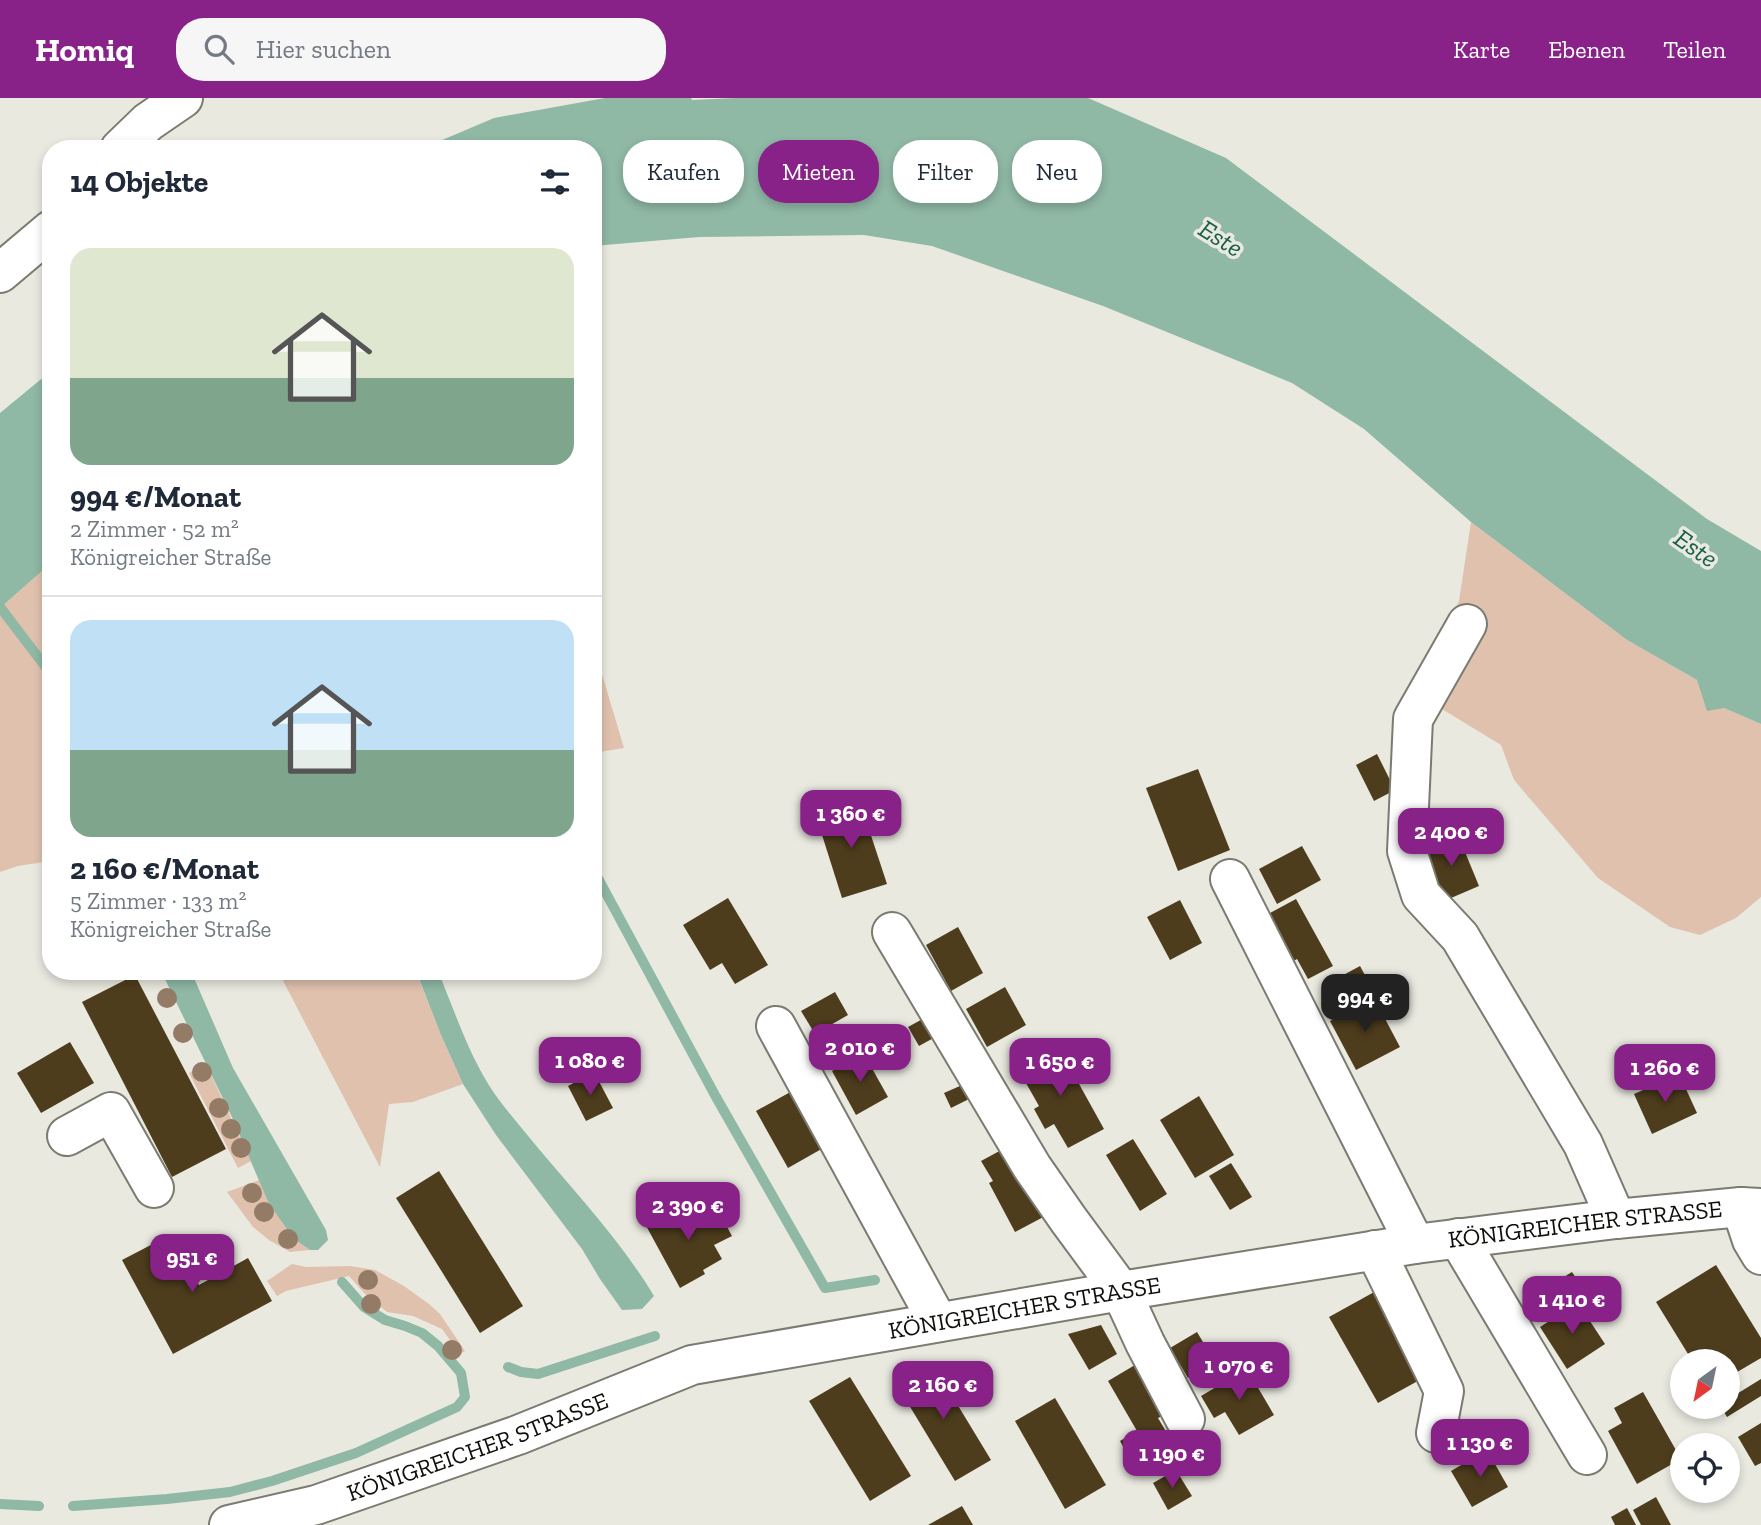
<!DOCTYPE html>
<html lang="de">
<meta charset="utf-8">
<style>
body{margin:0;font-family:"Zilla Slab",serif;background:#f6f6f7;color:#1f2937;height:100vh;display:flex;flex-direction:column;font-size:26px;white-space:nowrap}
*{box-sizing:border-box;margin:0}
p{font-size:23px;color:#747a83}
.icon{flex:none;width:38px;height:38px;fill:none;stroke:currentColor;stroke-width:2;stroke-linecap:round;stroke-linejoin:round}
.map{position:relative;flex:1;overflow:hidden}
.panel{position:absolute;left:42px;top:42px;width:560px;height:840px;display:flex;flex-direction:column;background:#fff;border-radius:28px;box-shadow:0 4px 10px #0003}
.panel>*{flex:none}
.guide{position:absolute;left:623px;top:42px;width:665px;height:63px;display:flex;gap:14px}
.needle{width:46px;rotate:213deg}
.controls{position:absolute;left:1670px;top:1251px;display:grid;gap:14px}
.controls a{display:grid;place-items:center;width:70px;height:70px;border-radius:50%;background:#fff;box-shadow:0 4px 10px #0003;font-size:35px}
.price{position:absolute;translate:-50% -60px;padding:0 16px;border-radius:14px;background:#882188;color:#fff;font-size:23px;line-height:46px;filter:drop-shadow(0 2px 4px #0008)}
.price::after{content:'';position:absolute;left:50%;top:42px;width:21px;height:16px;margin-left:-10px;background:inherit;clip-path:polygon(0 0,100% 0,50% 100%)}
.price.selected{background:#222;color:#fff}
ul{padding:0;list-style:none}
li{display:grid;align-content:center;gap:14px;height:371px;padding:0 28px}
li+li{border-top:2px solid #e0e1e3}
li span{display:grid;place-items:center;height:217px;border-radius:21px;color:#555}
li>.icon{margin-inline-start:auto}
span .icon{width:126px;height:126px;fill:#fffc;stroke-width:1}
li b{font-size:30px}
h2{display:flex;justify-content:space-between;align-items:center;height:84px;padding:0 28px;font-size:30px}
.tag{padding:0 24px;border-radius:28px;background:#fff;box-shadow:0 4px 10px #0003;font-size:24px;line-height:63px}
.tag.selected{background:#882188;color:#fff}
header{display:flex;align-items:center;gap:42px;box-sizing:border-box;height:98px;padding:0 35px;background:#882188;color:#fff}
header strong{font-size:33px}
nav{display:flex;gap:38px;margin-inline-start:auto;font-size:24px}
.search{width:490px;height:63px;background:#f6f6f7;display:flex;align-items:center;gap:18px;box-sizing:border-box;padding:0 24px;border-radius:28px;color:#747a83;font-size:26px}
.map>svg:first-child{display:block}
</style>
<header>
<strong>Homiq</strong>
<div class="search"><svg class="icon" aria-label="search" viewBox="0 0 24 24"><circle cx="10" cy="10" r="6"/><path d="M15 15l6 6"/></svg>Hier suchen</div>
<nav><a>Karte</a><a>Ebenen</a><a>Teilen</a></nav>
</header>
<div class="map">
<svg width="1761" height="1427" viewBox="0 0 1761 1427">
<rect width="100%" height="100%" fill="#e9e9e0"/>
<!-- green -->
<g fill="#e0c1ae">
<path d="M1471,424l156,118 70,40 27,28 37,16v173l-25,21 -36,17 -30,-8 -72,-49 -84,-98 -13,-35 -87,-53 45,-91z"/>
<path d="M51,465v298l-33,5 -18,6v-264z"/>
<path d="M593,546l31,104 -31,5z"/>
<path d="M291,873l125,1 25,63 22,49 -50,18 -24,2 -9,63 -101,-194z"/>
<path d="M206,966l45,97 -13,7 -49,-95z"/>
<path d="M259,1082l10,24 25,35 16,11 -20,2 -21,-12 -16,-13 -26,-35z"/>
<path d="M292,1166l14,3 44,-1 25,4 29,16 25,18 11,10 25,37 -5,3 -18,-25 -29,-13 -26,-4 -23,-19 -15,-17 -63,15 -9,5 -10,-15z"/>
</g>
<!-- water -->
<g fill="#8fb8a5">
<path d="M605,0h86l1,2 44,-2h352l138,60 481,361 54,32v173l-37,-16 -17,3 -10,-31 -70,-40 -156,-118 -107,-93 -72,-46 -189,-77 -171,-60 -68,-11 -165,2 -106,9v-97h-172l73,-31z"/>
<path d="M51,273v192l-51,45v-195z"/>
<path d="M161,873h30l42,97 93,162 2,10 -10,10h-8l-16,-11 -25,-35 -38,-89z"/>
<path d="M416,873h22c17,41 31,85 56,122 9,13 20,26 30,38 44,54 94,105 130,165l-12,13 -20,1 -22,-31 -18,-30 -86,-114 -33,-51 -22,-49z"/>
</g>
<g fill="none" stroke-linecap="round" stroke-linejoin="round">
<!-- stream -->
<g stroke="#8fb8a5" stroke-width="10">
<path d="M0,509l51,67"/>
<path d="M593,771l123,228 109,191 50,-8"/>
<path d="M508,1269l13,5 17,2 117,-38"/>
<path d="M0,1406l39,2"/>
<path d="M73,1408l94,-7 63,-7 42,-11 84,-28 101,-46 8,-10 -4,-24 -23,-27 -16,-13 -17,-7 -20,-6 -21,-13 -22,-25"/>
</g>
</g>
<!-- building -->
<g fill="#4e3d1d">
<path d="M1377,656l18,36 -21,11 -18,-36z"/>
<path d="M1198,671l32,81 -52,21 -32,-83z"/>
<path d="M860,704l27,82 -45,14 -26,-82z"/>
<path d="M1458,737l21,51 -35,15 -22,-51z"/>
<path d="M1302,748l19,34 -44,24 -18,-35z"/>
<path d="M728,800l40,67 -33,19 -13,-21 -12,7 -27,-45z"/>
<path d="M1296,801l37,67 -25,13 -11,-20 -10,6 -26,-47z"/>
<path d="M1180,802l22,43 -32,17 -23,-43z"/>
<path d="M958,829l25,46 -32,18 -25,-46z"/>
<path d="M1360,868l13,24 -35,19 -13,-24z"/>
<path d="M135,877l91,174 -54,28 -90,-175z"/>
<path d="M1005,889l21,38 -39,22 -21,-38z"/>
<path d="M835,894l13,23 -33,19 -14,-23z"/>
<path d="M1374,900l26,49 -44,23 -26,-49z"/>
<path d="M928,918l11,19 -20,11 -11,-19z"/>
<path d="M70,944l24,41 -53,30 -24,-40z"/>
<path d="M1058,948l46,83 -36,19 -14,-24 -9,5 -11,-20 5,-3 -21,-37z"/>
<path d="M864,956l24,43 -32,18 -24,-44z"/>
<path d="M594,974l19,36 -27,13 -18,-35z"/>
<path d="M1679,976l18,39 -45,21 -18,-40z"/>
<path d="M969,984l6,14 -24,12 -7,-15z"/>
<path d="M794,992l31,57 -37,21 -32,-57z"/>
<path d="M1199,998l35,59 -39,23 -35,-58z"/>
<path d="M1133,1041l34,55 -27,17 -34,-56z"/>
<path d="M1005,1050l44,66 -34,18 -26,-49 4,-2 -12,-20z"/>
<path d="M1231,1065l21,34 -22,13 -21,-34z"/>
<path d="M439,1073l84,135 -43,27 -84,-135z"/>
<path d="M669,1110l6,10 19,-10 7,13 18,-9 13,24 -18,9 8,14 -19,11 2,4 -25,14 -36,-66z"/>
<path d="M172,1136l27,51 49,-27 24,43 -99,53 -51,-94z"/>
<path d="M1716,1167l45,73v20l-34,20v-16h-34l-37,-60z"/>
<path d="M1572,1174l15,23 -35,21 -14,-23z"/>
<path d="M1376,1193l49,86 -47,26 -49,-86z"/>
<path d="M1578,1205l27,41 -38,25 -27,-42z"/>
<path d="M1101,1227l16,29 -28,16 -21,-36z"/>
<path d="M1197,1234l18,30 -27,16 -18,-30z"/>
<path d="M931,1263l60,99 -36,21 -60,-99z"/>
<path d="M1140,1264l30,50 -12,6 15,25 -39,23 -14,-25 17,-10 -29,-50z"/>
<path d="M1247,1271l27,46 -35,20 -14,-23 -11,6 -13,-22z"/>
<path d="M850,1279l61,99 -41,25 -61,-100z"/>
<path d="M1761,1281v17l-34,21 -6,-10h6v-7z"/>
<path d="M1643,1294l38,67 -44,25 -29,-53 14,-8 -8,-15z"/>
<path d="M1055,1300l51,87 -41,24 -50,-88z"/>
<path d="M1761,1325v40l-6,3 -17,-29z"/>
<path d="M1487,1352l21,37 -36,20 -21,-36z"/>
<path d="M1176,1372l16,26 -24,14 -15,-27z"/>
<path d="M1656,1399l15,28h-30l-8,-15z"/>
<path d="M962,1408l11,19h-45z"/>
<path d="M1627,1410l9,17h-21l-4,-8z"/>
</g>
<g fill="none" stroke-linecap="round" stroke-linejoin="round">
<!-- minor casing -->
<g stroke="#7b7b72" stroke-width="42">
<g id="minor">
<path d="M120,51l28,-27 35,-24"/>
<path d="M0,175l51,-43"/>
<path d="M1467,526l-54,95 -6,132 14,44 39,42 123,207 33,75"/>
<path d="M1230,781l185,365"/>
<path d="M892,834l140,235 36,52 53,72 24,52 40,76"/>
<path d="M776,928l162,296"/>
<path d="M67,1038l44,-24 43,76"/>
<path d="M1741,1109l11,33 9,15"/>
<path d="M1458,1140l129,217"/>
<path d="M1375,1152l69,141 -8,42"/>
<path id="s1" d="M229,1427l87,-20 202,-70 174,-70 429,-74 294,-47 201,-25 125,-12 20,1"/>
</g>
</g>
<!-- minor -->
<use href="#minor" stroke="#fff" stroke-width="38"/>
</g>
<!-- trees -->
<g fill="#947b65">
<circle cx="167" cy="900" r="10"/>
<circle cx="183" cy="935" r="10"/>
<circle cx="202" cy="974" r="10"/>
<circle cx="219" cy="1010" r="10"/>
<circle cx="231" cy="1031" r="10"/>
<circle cx="241" cy="1050" r="10"/>
<circle cx="252" cy="1095" r="10"/>
<circle cx="264" cy="1114" r="10"/>
<circle cx="288" cy="1141" r="10"/>
<circle cx="368" cy="1182" r="10"/>
<circle cx="371" cy="1206" r="10"/>
<circle cx="452" cy="1252" r="10"/>
</g>
<g text-anchor="middle" stroke-width="7" stroke-linejoin="round" paint-order="stroke">
<!-- street labels -->
<g font-size="24" fill="#0e0f0b" stroke="#e9e9e0">
<text dy="8" stroke="none"><textPath href="#s1" startOffset="1395">KÖNIGREICHER STRASSE</textPath></text>
<text dy="8" stroke="none"><textPath href="#s1" startOffset="828">KÖNIGREICHER STRASSE</textPath></text>
<text dy="8" stroke="none"><textPath href="#s1" startOffset="261">KÖNIGREICHER STRASSE</textPath></text>
</g>
<!-- water labels -->
<g font-size="26" font-style="italic" fill="#165f45" stroke="#e9e9e0">
<text transform="translate(1221 140) rotate(32)" y="9">Este</text>
<text transform="translate(1696 450) rotate(35)" y="9">Este</text>
</g>
</g>
</svg>
<div class="controls">
<a><svg class="needle" viewBox="-14 -14 28 28"><path d="M0-13l5 13h-10z" fill="#e53935"/><path d="M0 13l5-13h-10z" fill="#747a83"/></svg></a>
<a><svg class="icon" aria-label="locate" viewBox="0 0 24 24"><circle cx="12" cy="12" r="6"/><path d="M12 2v4M12 18v4M2 12h4M18 12h4"/></svg></a>
</div>
<b class="price" style="left:851px;top:752px">1 360 €</b>
<b class="price" style="left:1451px;top:770px">2 400 €</b>
<b class="price selected" style="left:1365px;top:936px">994 €</b>
<b class="price" style="left:860px;top:986px">2 010 €</b>
<b class="price" style="left:590px;top:999px">1 080 €</b>
<b class="price" style="left:1060px;top:1000px">1 650 €</b>
<b class="price" style="left:1665px;top:1006px">1 260 €</b>
<b class="price" style="left:688px;top:1144px">2 390 €</b>
<b class="price" style="left:192px;top:1196px">951 €</b>
<b class="price" style="left:1572px;top:1238px">1 410 €</b>
<b class="price" style="left:1239px;top:1304px">1 070 €</b>
<b class="price" style="left:943px;top:1323px">2 160 €</b>
<b class="price" style="left:1480px;top:1381px">1 130 €</b>
<b class="price" style="left:1172px;top:1392px">1 190 €</b>
<div class="guide">
<a class="tag">Kaufen</a>
<a class="tag selected">Mieten</a>
<a class="tag">Filter</a>
<a class="tag">Neu</a>
</div>
<section class="panel">
<h2>14 Objekte<svg class="icon" aria-label="filters" viewBox="0 0 24 24"><path d="M4 7h16M4 17h16"/><circle cx="9" cy="7" r="2"/><circle cx="15" cy="17" r="2"/></svg></h2>
<ul>
<li><span style="background:linear-gradient(#dfe7d0 60%,#7fa58c 0)"><svg class="icon" aria-label="home" viewBox="0 0 24 24"><path d="M3 11l9-7 9 7M6 9v11h12V9"/></svg></span><div><b>994 €/Monat</b><p>2 Zimmer · 52 m²</p><p>Königreicher Straße</p></div></li>
<li><span style="background:linear-gradient(#bfe0f5 60%,#7fa58c 0)"><svg class="icon" aria-label="home" viewBox="0 0 24 24"><path d="M3 11l9-7 9 7M6 9v11h12V9"/></svg></span><div><b>2 160 €/Monat</b><p>5 Zimmer · 133 m²</p><p>Königreicher Straße</p></div></li>
</ul>
</section>
</div>
